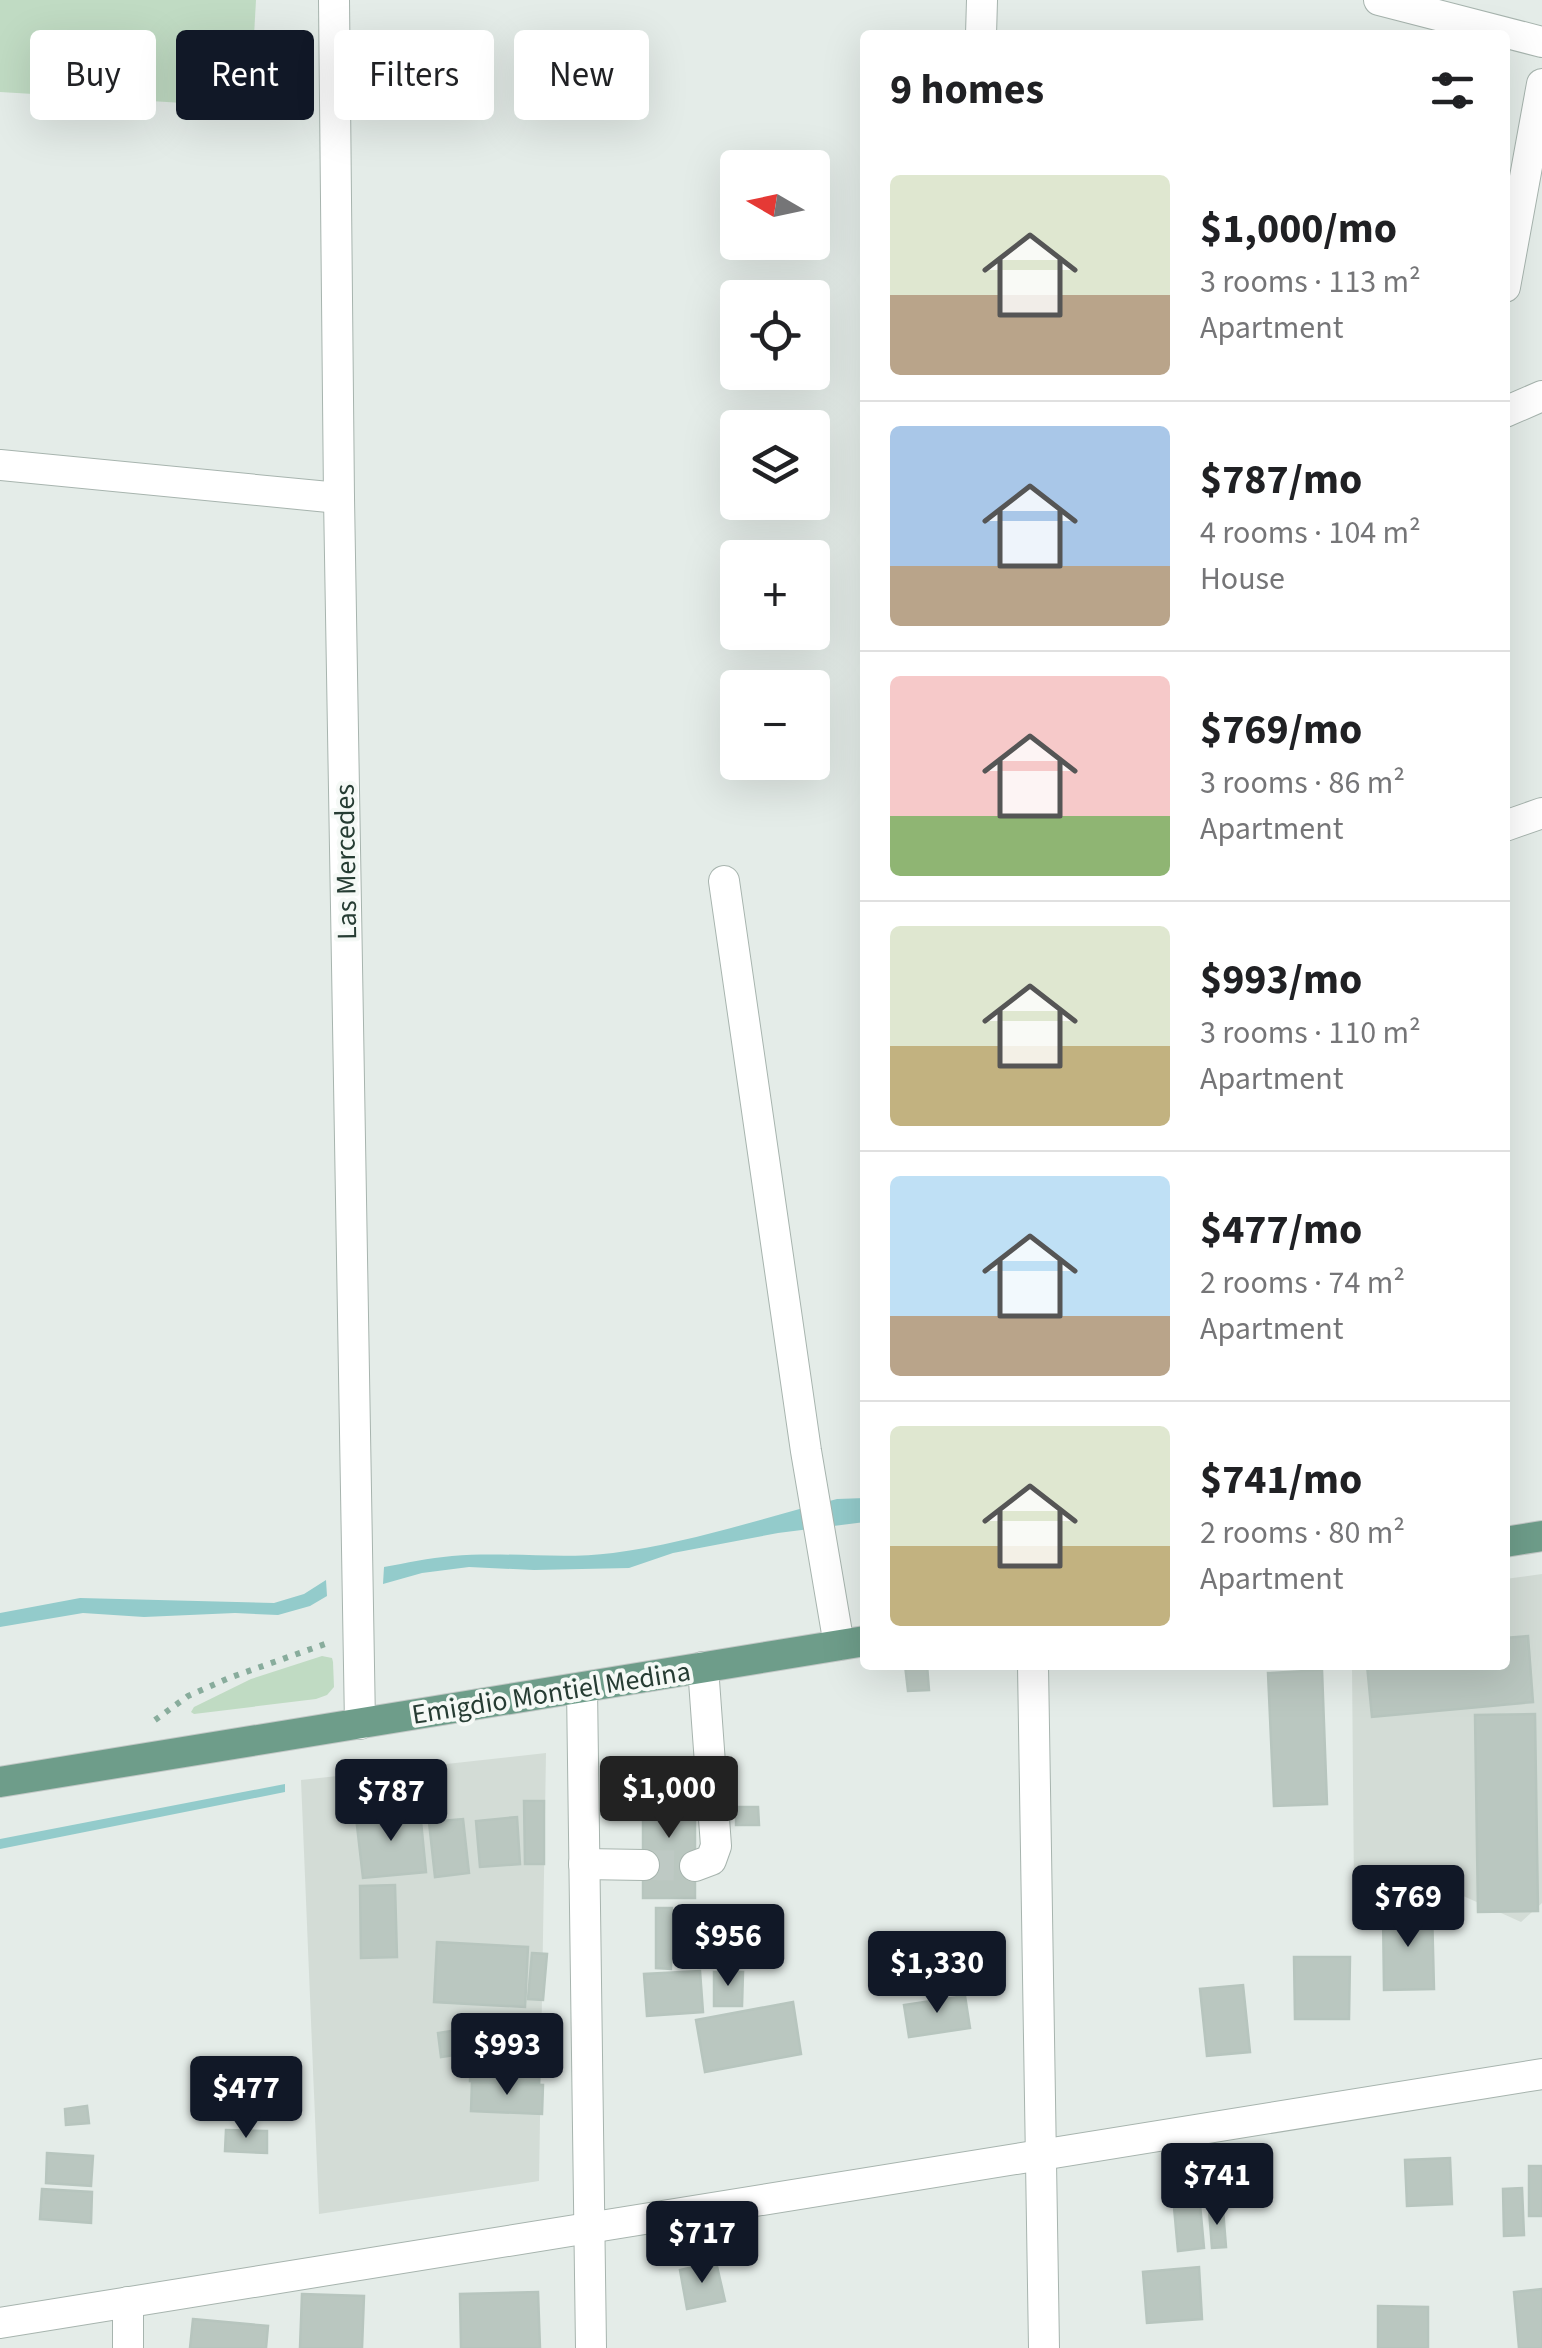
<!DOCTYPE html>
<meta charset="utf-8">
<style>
body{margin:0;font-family:"Source Sans 3",sans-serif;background:#f6f6f6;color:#202124;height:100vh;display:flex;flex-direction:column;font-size:38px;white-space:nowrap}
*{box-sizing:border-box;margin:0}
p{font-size:32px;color:#757577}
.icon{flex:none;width:55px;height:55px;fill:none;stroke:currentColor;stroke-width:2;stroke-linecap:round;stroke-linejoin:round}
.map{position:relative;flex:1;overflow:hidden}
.details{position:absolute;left:860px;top:30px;width:650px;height:1640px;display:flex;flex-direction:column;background:#fff;border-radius:10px;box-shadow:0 10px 40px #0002}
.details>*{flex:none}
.banner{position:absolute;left:30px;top:30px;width:680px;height:90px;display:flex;gap:20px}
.needle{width:65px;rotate:279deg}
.fabs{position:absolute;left:720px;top:150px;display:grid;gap:20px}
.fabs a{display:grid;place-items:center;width:110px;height:110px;border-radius:10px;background:#fff;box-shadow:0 10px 40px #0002;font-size:50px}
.price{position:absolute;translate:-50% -85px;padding:0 22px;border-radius:10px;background:#111827;color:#fff;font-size:32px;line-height:65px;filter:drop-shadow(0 2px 5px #0008)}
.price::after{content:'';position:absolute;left:50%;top:60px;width:30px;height:22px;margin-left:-15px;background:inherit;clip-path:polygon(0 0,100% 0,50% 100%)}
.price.current{background:#222;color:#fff}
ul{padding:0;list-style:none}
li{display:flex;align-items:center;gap:30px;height:250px;padding:0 30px}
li+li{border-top:2px solid #e0e0e0}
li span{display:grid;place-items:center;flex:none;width:280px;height:200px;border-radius:10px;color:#555}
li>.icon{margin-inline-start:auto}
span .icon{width:120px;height:120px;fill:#fffc;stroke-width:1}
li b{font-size:42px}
h2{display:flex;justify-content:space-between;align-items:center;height:120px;padding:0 30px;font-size:42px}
.tag{padding:0 35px;border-radius:10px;background:#fff;box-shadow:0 10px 40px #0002;font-size:35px;line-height:90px}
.tag.current{background:#111827;color:#fff}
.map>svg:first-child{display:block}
</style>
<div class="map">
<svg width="1542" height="2348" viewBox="0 0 1542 2348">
<rect width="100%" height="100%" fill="#e4ece8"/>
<!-- built -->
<g fill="#d3dcd6">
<path d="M1542,1574v329l-21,19 -71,-32 -96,2 -2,-227h153v-86z"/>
<path d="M546,1753l-7,428 -220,33 -18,-434z"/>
</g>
<!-- green -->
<g fill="#c0dbc3">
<path d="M0,0h256l-6,107 -250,-15z"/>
<path d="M322,1656l10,2 1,4 1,25 -7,8 -11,4 -122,15 -3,-2 3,-5 57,-28z"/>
</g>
<!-- water -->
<g fill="#93cbcb">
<path d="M865,1498v24l-87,11 -105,20 -44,15 -95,2 -65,-3 -47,6 -39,11 1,-17c22,-4 45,-9 68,-11 54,-5 107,4 161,-3 76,-10 150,-35 224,-54z"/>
<path d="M326,1580l1,16 -17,10 -32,9 -43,-2 -91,4 -61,-4 -83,14v-14l80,-15 194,5 30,-9z"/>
<path d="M285,1784v8l-285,57v-10z"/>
</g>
<!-- building -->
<g fill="#bac7c0" stroke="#b7c5be" stroke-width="2.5">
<path d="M1528,1636l5,66 -161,15 -5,-52h138v-27z"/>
<path d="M905,1665h22l2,25 -21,1z"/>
<path d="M1322,1670l5,134 -53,2 -6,-133z"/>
<path d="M1535,1714l3,197 -60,1 -3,-197z"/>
<rect x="643" y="1783" width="52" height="115"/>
<path d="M524,1801h20v63h-19z"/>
<path d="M736,1807h22l1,18h-23z"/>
<path d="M420,1811l6,61 -63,6 -7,-61z"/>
<path d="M517,1817l3,47 -40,3 -4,-46z"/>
<path d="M463,1819l6,54 -34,4 -6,-55z"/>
<path d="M395,1885l2,72 -36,1 -1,-72z"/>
<path d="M656,1908h16l-1,61 -15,-1z"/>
<path d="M1432,1910l2,79 -50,1 -1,-78z"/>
<path d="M685,1911l36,1v51h-36z"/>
<path d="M437,1942l91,5 -3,60 -91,-5z"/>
<path d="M532,1953l15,1 -4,46 -15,-1z"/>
<path d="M1294,1957h56l-1,62h-54z"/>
<path d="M700,1971l3,41 -56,4 -3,-42z"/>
<path d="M714,1972h29l-1,34h-28z"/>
<path d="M1243,1985l7,67 -43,4 -7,-67z"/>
<path d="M965,1996l5,32 -61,9 -5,-32z"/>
<path d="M793,2002l8,52 -96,18 -9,-52z"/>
<path d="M516,2021l4,24 -79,12 -3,-24z"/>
<path d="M471,2054l69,2 -1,27 -69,-2z"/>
<path d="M472,2082l71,3 -1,29 -71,-3z"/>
<path d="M87,2106l2,17 -23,2 -1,-16z"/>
<path d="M226,2130l41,1v22l-42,-2z"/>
<path d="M47,2153l46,3 -2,30 -45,-3z"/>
<path d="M1450,2158l2,46 -45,2 -2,-46z"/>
<rect x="1529" y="2166" width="13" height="50"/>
<path d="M1197,2171l7,77 -26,3 -7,-77z"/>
<path d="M1522,2188l2,47 -20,1 -1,-47z"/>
<path d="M42,2189l50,3 -1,31 -51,-4z"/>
<path d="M1223,2209l3,38 -14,1 -3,-38z"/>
<path d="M716,2262l9,39 -38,8 -7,-39z"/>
<path d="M1199,2267l3,52 -55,4 -4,-51z"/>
<path d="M1542,2289v59h-23l-5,-56z"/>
<path d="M538,2292l2,56h-79l-1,-54z"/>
<path d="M302,2294l62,2 -2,52h-62z"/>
<path d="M1378,2306l50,1v41h-50z"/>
<path d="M193,2319l75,7 -2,22h-76z"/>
</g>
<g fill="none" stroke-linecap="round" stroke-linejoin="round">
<!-- minor-tunnel -->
<path stroke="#bec9c4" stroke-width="30" stroke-dasharray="30 15" stroke-linecap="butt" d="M644,1865l51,1"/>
<!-- minor casing -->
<g stroke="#a7b4ae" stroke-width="32">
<g id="minor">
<path d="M334,0l5,498 21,1226"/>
<path d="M1379,0l163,42"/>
<path d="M981,35l1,-35"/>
<path d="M1505,287l37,-203"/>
<path d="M1505,412l37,-16"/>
<path d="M0,465l339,33"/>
<path d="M1505,826l37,-13"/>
<path d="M724,881l82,570 33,194"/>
<path d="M1033,1665l11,683"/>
<path d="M582,1688l9,660"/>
<path d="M584,1864l60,1"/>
<path d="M695,1866l16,-6 5,-14 -13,-179"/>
<path d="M128,2302v46"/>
<path d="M0,2323l1542,-249"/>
</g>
</g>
<!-- major casing -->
<g stroke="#c2c8c6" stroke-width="32">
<g id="major">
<path d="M1505,1542l37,-6"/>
<path d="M0,1782l865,-141"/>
</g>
</g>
<!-- path -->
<path stroke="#88ac9c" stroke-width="6" stroke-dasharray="5 8" stroke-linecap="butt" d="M155,1720l33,-24 41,-18 96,-34"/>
<!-- minor -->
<use href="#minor" stroke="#fff" stroke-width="30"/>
<!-- major -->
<use href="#major" stroke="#6e9d8a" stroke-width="30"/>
</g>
<g text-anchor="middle" stroke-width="8" stroke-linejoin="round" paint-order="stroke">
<!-- street labels -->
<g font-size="28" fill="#263c33" stroke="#f5f9f6">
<text transform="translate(345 862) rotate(-91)" y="10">Las Mercedes</text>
<text transform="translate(551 1692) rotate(-9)" y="10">Emigdio Montiel Medina</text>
</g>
</g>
</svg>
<div class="fabs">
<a><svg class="needle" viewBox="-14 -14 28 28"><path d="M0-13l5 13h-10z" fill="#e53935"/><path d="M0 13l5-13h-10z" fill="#757577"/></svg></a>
<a><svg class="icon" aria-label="locate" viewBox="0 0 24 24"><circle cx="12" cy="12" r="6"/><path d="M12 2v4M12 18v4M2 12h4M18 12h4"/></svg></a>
<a><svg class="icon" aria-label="layers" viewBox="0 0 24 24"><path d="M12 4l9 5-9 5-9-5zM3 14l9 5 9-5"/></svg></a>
<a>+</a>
<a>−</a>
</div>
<b class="price current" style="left:669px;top:1841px">$1,000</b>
<b class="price" style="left:391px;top:1844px">$787</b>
<b class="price" style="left:1408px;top:1950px">$769</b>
<b class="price" style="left:728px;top:1989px">$956</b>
<b class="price" style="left:937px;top:2016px">$1,330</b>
<b class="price" style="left:507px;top:2098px">$993</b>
<b class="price" style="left:246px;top:2141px">$477</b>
<b class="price" style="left:1217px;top:2228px">$741</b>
<b class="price" style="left:702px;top:2286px">$717</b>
<div class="banner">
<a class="tag">Buy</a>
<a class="tag current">Rent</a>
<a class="tag">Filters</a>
<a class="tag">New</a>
</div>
<section class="details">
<h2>9 homes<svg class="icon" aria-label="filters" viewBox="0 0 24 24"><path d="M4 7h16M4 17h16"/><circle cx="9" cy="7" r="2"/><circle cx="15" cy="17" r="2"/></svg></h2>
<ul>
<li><span style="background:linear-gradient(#dfe7d0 60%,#b9a48a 0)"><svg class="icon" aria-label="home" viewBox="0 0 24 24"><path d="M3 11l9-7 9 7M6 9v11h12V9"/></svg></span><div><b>$1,000/mo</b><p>3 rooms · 113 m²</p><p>Apartment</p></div></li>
<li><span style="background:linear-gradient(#a9c7e8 70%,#b9a48a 0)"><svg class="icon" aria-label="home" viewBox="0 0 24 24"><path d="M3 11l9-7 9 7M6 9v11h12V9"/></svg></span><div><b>$787/mo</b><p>4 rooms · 104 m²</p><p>House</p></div></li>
<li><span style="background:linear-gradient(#f6c9c9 70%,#8fb573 0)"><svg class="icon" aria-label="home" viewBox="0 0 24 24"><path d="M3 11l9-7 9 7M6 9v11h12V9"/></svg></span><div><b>$769/mo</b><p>3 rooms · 86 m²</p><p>Apartment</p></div></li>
<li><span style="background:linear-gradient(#dfe7d0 60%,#c2b280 0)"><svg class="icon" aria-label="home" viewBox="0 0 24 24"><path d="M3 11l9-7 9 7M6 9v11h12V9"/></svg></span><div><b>$993/mo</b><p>3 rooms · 110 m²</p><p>Apartment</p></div></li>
<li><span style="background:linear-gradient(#bfe0f5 70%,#b9a48a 0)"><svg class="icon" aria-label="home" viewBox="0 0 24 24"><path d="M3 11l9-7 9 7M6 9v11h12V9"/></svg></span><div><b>$477/mo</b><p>2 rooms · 74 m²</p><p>Apartment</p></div></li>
<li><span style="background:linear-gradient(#dfe7d0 60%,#c2b280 0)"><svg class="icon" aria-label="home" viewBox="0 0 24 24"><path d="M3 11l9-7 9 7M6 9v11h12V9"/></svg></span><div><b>$741/mo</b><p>2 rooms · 80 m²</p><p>Apartment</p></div></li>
</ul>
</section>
</div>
